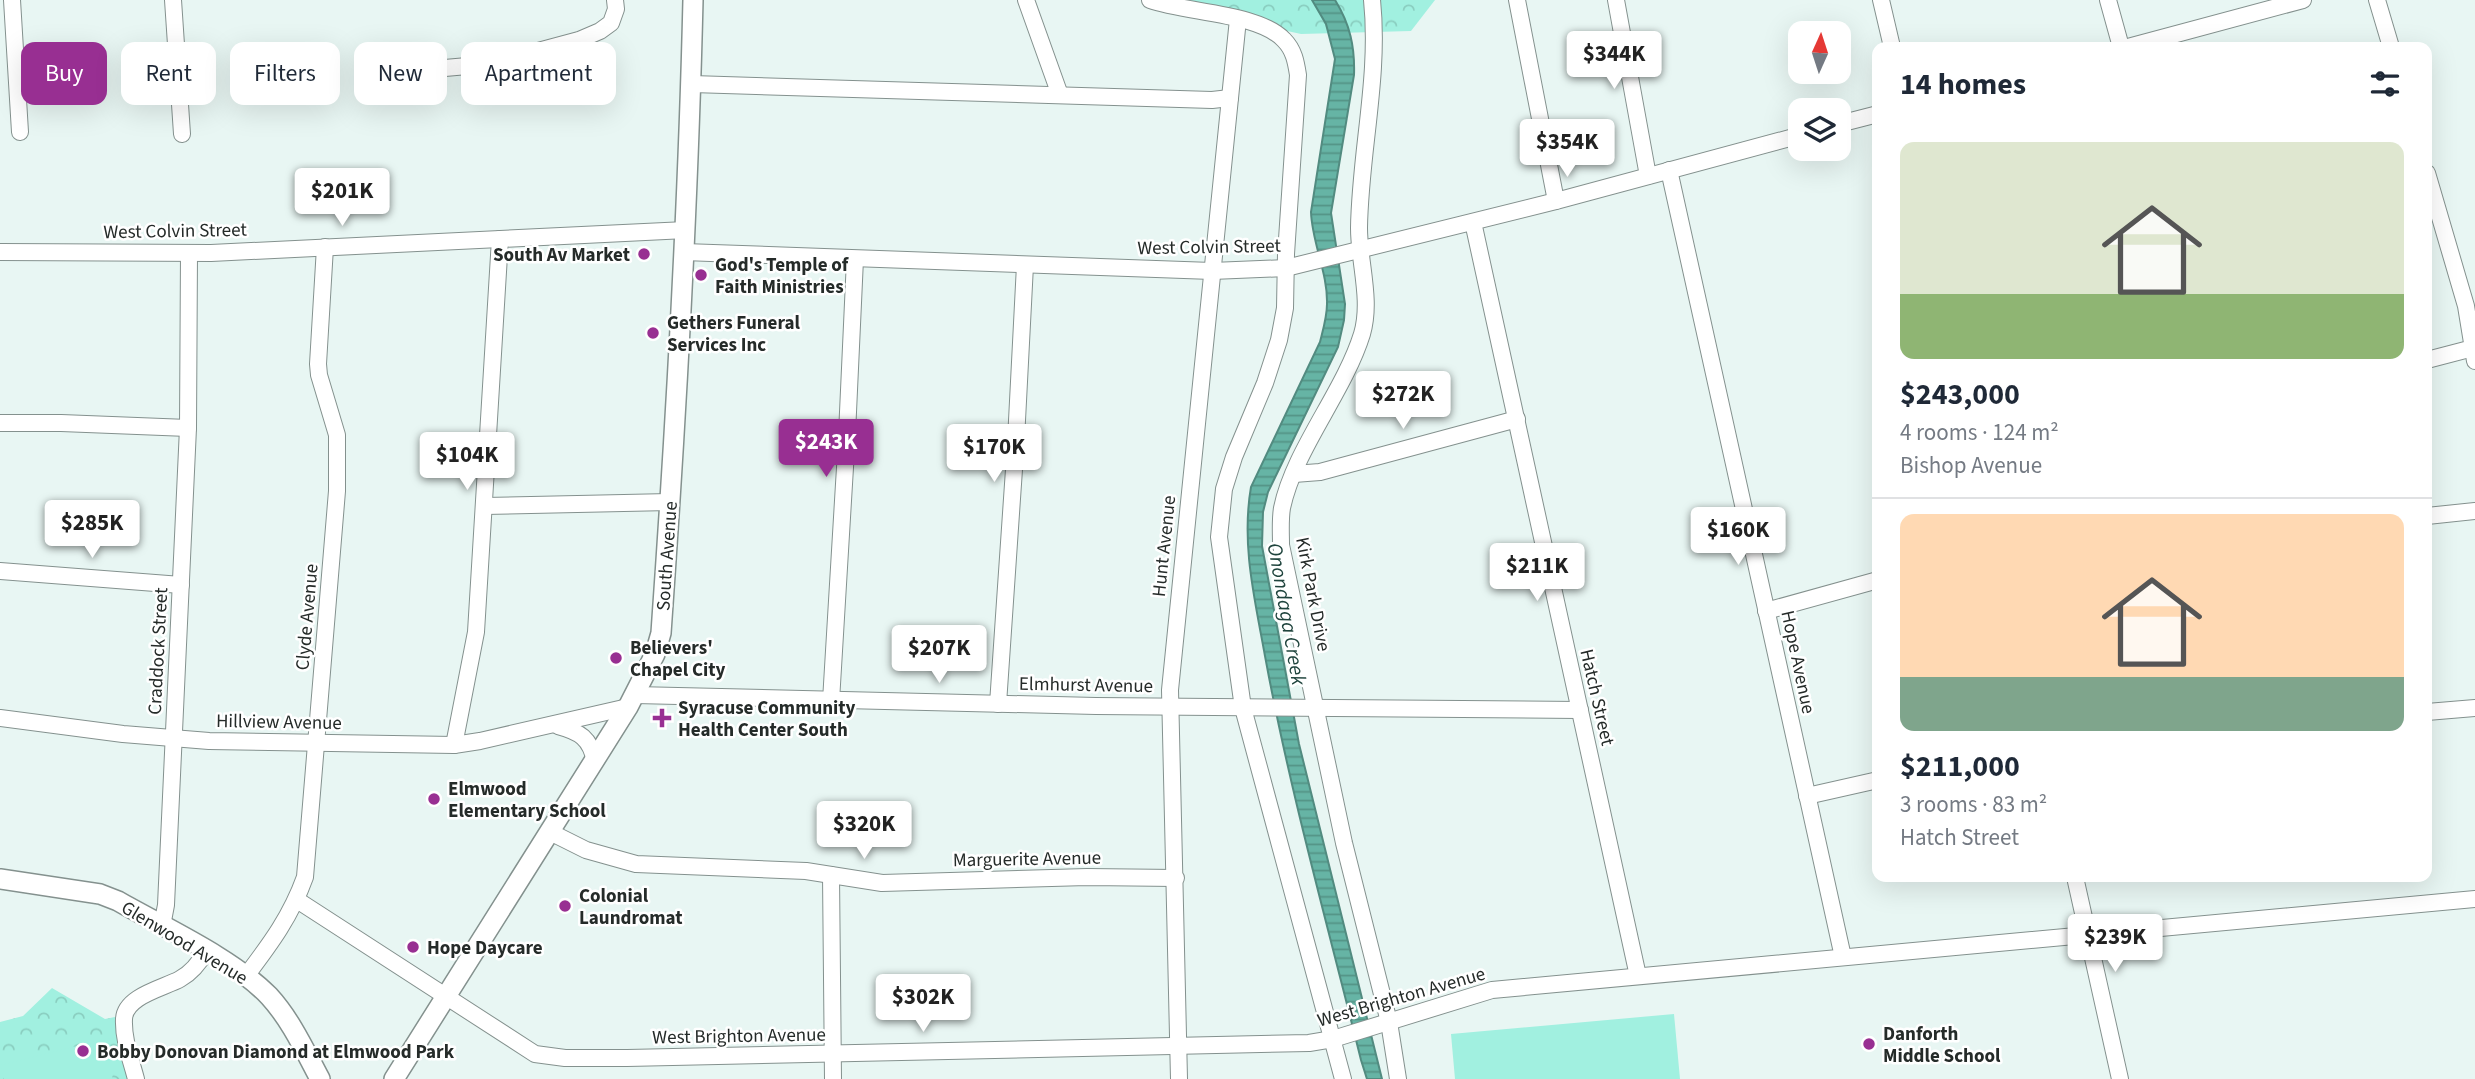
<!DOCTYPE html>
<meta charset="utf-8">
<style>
body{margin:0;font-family:"Source Sans 3",sans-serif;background:#f2f2f3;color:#1f2937;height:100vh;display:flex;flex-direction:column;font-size:26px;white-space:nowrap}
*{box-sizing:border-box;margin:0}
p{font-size:23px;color:#747a83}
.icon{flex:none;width:38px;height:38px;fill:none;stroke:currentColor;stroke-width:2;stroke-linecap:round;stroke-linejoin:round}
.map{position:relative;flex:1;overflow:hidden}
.drawer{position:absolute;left:1872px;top:42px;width:560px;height:840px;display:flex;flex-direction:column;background:#fff;border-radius:14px;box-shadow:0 7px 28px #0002}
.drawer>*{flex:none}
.hud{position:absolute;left:21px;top:42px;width:665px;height:63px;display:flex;gap:14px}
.needle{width:46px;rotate:3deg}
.controls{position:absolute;left:1788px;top:21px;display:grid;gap:14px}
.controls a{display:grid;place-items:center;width:63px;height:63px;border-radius:14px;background:#fff;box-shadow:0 7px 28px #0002;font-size:35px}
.price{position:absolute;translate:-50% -60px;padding:0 16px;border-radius:7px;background:#fff;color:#222;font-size:23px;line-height:46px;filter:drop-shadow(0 2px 4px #0008)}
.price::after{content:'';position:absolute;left:50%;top:42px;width:21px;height:16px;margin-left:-10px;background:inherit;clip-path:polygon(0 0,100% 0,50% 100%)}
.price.active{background:#982f92;color:#fff}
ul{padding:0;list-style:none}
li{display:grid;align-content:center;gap:14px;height:371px;padding:0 28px}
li+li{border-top:2px solid #e0e1e3}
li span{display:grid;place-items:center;height:217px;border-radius:14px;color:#555}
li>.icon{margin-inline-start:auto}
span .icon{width:126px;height:126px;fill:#fffc;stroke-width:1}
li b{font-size:30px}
h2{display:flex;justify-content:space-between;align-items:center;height:84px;padding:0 28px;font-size:30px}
.tag{padding:0 24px;border-radius:14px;background:#fff;box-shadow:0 7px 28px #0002;font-size:24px;line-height:63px}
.tag.active{background:#982f92;color:#fff}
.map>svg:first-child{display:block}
</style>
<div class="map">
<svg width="2475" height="1079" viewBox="0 0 2475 1079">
<defs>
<pattern id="park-crowns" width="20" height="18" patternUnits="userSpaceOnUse" patternTransform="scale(1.75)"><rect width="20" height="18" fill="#a1f0e0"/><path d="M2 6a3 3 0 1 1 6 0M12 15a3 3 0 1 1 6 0" fill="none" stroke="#8acec0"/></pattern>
<pattern id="water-rules" width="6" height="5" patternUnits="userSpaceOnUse" patternTransform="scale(1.75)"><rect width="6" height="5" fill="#66b4a5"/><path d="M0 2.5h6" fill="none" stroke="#549386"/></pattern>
</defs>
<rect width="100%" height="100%" fill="#e8f6f3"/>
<!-- park -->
<g fill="url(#park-crowns)">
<path d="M1142,0h293l-24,31 -110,3z"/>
<path d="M52,988l53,31 10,-2 14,62h-129v-57l23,-6z"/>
</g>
<!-- garden -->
<g fill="#a1f0e0">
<path d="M1674,1014l6,65h-225l-4,-45z"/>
<path d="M109,1038l5,28 -2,13h-108l-3,-14z"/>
</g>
<!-- water -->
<path fill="url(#water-rules)" stroke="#528b80" stroke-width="2" d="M1312,0h23c15,24 20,47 19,75l-23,138 14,91 -1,16 -6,27 -70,145 -5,20 -1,34 37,198 83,335h-15l-6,-19c-33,-134 -71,-268 -96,-404 -10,-56 -24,-111 -14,-169l69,-145c3,-12 7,-25 7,-38 1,-31 -15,-61 -16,-92l24,-153 -9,-35z"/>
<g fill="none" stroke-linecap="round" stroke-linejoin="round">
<!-- minor casing -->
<g stroke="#84918e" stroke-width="18">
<g id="minor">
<path d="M12,0l8,132"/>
<path d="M173,0l9,134"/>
<path d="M1026,0l34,95"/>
<path d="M1150,0c37,13 109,13 134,40 10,10 12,22 14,35l-12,179 -1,54 -6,32 -14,43 -31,74 -10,32 -5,48 24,171 100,371"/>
<path d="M1372,0c8,76 -12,152 -13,228 0,35 13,72 3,106 -18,58 -68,116 -80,174 -2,12 -1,25 -1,37l63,298 45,179 9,57"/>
<path d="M1517,0l39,201"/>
<path d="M1616,0l32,176"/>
<path d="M1881,0l11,47"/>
<path d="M2108,0l13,47"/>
<path d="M2377,0l14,47"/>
<path d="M2128,47l175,-47"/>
<path d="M366,75l124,-11 89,-24 21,-9 11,-8 5,-14 -1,-9"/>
<path d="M692,84l520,16 18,-2"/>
<path d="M1839,124l39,-10"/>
<path d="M1669,170l174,787"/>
<path d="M2427,173l39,133 9,55"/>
<path d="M1473,222l165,754"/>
<path d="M0,252l211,1 475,-23"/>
<path d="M684,252l528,19 74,-3 270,-67 245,-66"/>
<path d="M2427,360l46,-12"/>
<path d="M0,423h61l127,5"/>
<path d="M1294,474l26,-2 197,-53"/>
<path d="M484,506l186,-4"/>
<path d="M2427,516l48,-5"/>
<path d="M0,571l181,14"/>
<path d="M1766,611l112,-31"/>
<path d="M635,695l461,11 484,4"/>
<path d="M831,701l16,-267 8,-175"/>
<path d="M998,704l18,-264 9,-175"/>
<path d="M2427,712l48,-4"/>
<path d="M0,718l123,16 86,7 245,4 26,-4 148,-34"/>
<path d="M558,726c22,6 32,12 37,35"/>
<path d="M454,745l22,-113 24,-393"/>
<path d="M1807,796l71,-16"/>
<path d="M550,832l36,18 50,14 170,7 76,12 205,-6 89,1"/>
<path d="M831,875l2,204"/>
<path d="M2075,877l45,202"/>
<path d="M297,900l238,154 30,4h62l682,-15 24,-4 159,-49 983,-91"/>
<path d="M162,926l4,-21 22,-477 1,-175"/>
<path d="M246,976c25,-33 45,-60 59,-99l32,-386v-56l-18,-60 -1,-11 7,-117"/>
<path d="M136,1079c-5,-19 -13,-40 -12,-60 1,-23 40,-31 56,-40 11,-6 20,-17 26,-28"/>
<path d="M1179,1079l-9,-389 68,-671"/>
</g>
</g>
<!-- major casing -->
<g stroke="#84918e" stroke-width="22">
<g id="major">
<path d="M0,879l100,15 18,7c47,27 114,57 151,95 22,24 36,55 51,83"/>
<path d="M394,1079l234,-372 27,-53 6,-21c15,-211 27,-422 32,-633"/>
</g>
</g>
<!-- minor -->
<use href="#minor" stroke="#fff" stroke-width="16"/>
<!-- major -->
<use href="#major" stroke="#fff" stroke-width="19"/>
</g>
<!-- markers -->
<g fill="#982f92" stroke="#fff" stroke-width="2.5">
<circle cx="644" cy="254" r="7"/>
<circle cx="701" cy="275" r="7"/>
<circle cx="653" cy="333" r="7"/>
<circle cx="616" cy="658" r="7"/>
<path d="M658.5 707.5h7v7h7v7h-7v7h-7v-7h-7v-7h7z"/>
<circle cx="434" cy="799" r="7"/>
<circle cx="565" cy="906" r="7"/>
<circle cx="413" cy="947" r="7"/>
<circle cx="1869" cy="1044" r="7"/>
<circle cx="83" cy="1051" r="7"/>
</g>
<g text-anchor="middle" stroke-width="5" stroke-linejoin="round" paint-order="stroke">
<!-- street labels -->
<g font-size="19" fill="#252b29" stroke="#fff">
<text transform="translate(175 230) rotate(-1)" y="7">West Colvin Street</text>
<text transform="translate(1209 246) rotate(-1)" y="7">West Colvin Street</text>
<text transform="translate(1163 546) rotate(-84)" y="7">Hunt Avenue</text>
<text transform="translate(666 556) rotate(-86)" y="7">South Avenue</text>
<text transform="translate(1314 594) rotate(79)" y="7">Kirk Park Drive</text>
<text transform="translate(306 617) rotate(-85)" y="7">Clyde Avenue</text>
<text transform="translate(157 651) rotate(-87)" y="7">Craddock Street</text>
<text transform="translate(1799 662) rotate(78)" y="7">Hope Avenue</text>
<text transform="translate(1086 684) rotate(1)" y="7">Elmhurst Avenue</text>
<text transform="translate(1598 697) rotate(77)" y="7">Hatch Street</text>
<text transform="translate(279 721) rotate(1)" y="7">Hillview Avenue</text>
<text transform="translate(1027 858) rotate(-1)" y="7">Marguerite Avenue</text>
<text transform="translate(185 942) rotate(31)" y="7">Glenwood Avenue</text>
<text transform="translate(1401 996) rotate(-16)" y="7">West Brighton Avenue</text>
<text transform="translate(739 1035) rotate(-1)" y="7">West Brighton Avenue</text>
</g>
<!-- poi labels -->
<g font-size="19" font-weight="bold" fill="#252b29" stroke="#fff" text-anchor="start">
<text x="630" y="261" text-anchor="end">South Av Market</text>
<text x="715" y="271">God's Temple of<tspan x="715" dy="22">Faith Ministries</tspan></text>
<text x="667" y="329">Gethers Funeral<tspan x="667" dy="22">Services Inc</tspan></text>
<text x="630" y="654">Believers'<tspan x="630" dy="22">Chapel City</tspan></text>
<text x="678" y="714">Syracuse Community<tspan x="678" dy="22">Health Center South</tspan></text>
<text x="448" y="795">Elmwood<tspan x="448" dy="22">Elementary School</tspan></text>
<text x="579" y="902">Colonial<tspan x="579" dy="22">Laundromat</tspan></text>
<text x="427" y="954">Hope Daycare</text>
<text x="1883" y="1040">Danforth<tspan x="1883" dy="22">Middle School</tspan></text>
<text x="97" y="1058">Bobby Donovan Diamond at Elmwood Park</text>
</g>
<!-- water labels -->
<g font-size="21" font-style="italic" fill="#1f443d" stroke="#fff">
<text transform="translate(1287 614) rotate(80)" y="7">Onondaga Creek</text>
</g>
</g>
</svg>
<div class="controls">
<a><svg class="needle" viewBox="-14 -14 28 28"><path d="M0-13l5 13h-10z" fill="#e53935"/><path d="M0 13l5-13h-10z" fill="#747a83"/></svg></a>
<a><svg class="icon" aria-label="layers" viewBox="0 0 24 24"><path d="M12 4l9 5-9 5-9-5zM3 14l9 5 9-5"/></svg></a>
</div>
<b class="price" style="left:1614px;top:91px">$344K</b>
<b class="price" style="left:1567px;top:179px">$354K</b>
<b class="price" style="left:342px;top:228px">$201K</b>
<b class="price" style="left:1403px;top:431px">$272K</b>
<b class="price active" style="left:826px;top:479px">$243K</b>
<b class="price" style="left:994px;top:484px">$170K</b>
<b class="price" style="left:467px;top:492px">$104K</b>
<b class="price" style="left:92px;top:560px">$285K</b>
<b class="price" style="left:1738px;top:567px">$160K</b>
<b class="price" style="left:1537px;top:603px">$211K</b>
<b class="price" style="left:939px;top:685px">$207K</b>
<b class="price" style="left:864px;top:861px">$320K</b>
<b class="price" style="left:2115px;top:974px">$239K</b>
<b class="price" style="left:923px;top:1034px">$302K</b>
<div class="hud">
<a class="tag active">Buy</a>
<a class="tag">Rent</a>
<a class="tag">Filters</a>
<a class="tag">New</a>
<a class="tag">Apartment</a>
</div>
<section class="drawer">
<h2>14 homes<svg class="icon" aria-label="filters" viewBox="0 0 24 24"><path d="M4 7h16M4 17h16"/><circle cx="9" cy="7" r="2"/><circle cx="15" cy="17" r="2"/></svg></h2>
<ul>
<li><span style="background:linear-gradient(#dfe7d0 70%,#8fb573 0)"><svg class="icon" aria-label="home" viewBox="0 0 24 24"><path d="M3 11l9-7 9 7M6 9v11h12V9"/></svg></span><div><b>$243,000</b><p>4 rooms · 124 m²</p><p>Bishop Avenue</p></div></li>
<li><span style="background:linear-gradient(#ffd9b3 75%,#7fa58c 0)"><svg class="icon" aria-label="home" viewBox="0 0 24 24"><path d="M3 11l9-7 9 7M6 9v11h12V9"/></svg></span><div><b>$211,000</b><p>3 rooms · 83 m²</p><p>Hatch Street</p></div></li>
</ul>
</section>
</div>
